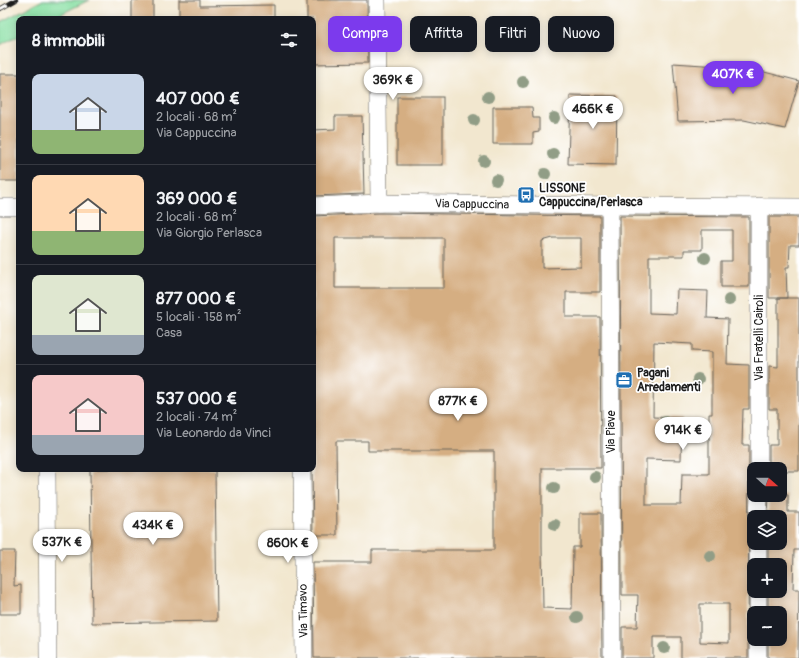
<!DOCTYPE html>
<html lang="it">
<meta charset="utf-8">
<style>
body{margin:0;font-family:Pangolin,sans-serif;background:#20242c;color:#f1f3f6;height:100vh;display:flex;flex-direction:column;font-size:15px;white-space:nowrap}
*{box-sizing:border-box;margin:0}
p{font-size:13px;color:#9ea1a6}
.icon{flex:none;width:22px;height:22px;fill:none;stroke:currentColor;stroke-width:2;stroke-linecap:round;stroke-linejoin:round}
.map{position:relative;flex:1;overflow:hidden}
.side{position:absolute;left:16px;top:16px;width:300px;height:456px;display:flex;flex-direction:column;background:#171b24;border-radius:8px;box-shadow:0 2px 10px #0003}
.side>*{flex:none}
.top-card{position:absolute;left:328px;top:16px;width:380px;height:36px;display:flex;gap:8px}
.needle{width:26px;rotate:110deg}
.fabs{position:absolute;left:747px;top:462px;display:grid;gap:8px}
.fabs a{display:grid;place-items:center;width:40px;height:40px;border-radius:8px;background:#171b24;box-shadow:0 2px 10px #0003;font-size:20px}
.price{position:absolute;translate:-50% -34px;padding:0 9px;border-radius:14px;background:#fff;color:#222;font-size:13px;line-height:26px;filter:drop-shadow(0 1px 2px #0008)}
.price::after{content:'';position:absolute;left:50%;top:24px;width:12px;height:9px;margin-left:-6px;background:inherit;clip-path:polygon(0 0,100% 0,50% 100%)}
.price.on{background:#7c3aed;color:#fff}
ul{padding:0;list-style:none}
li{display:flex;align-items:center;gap:12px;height:100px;padding:0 16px}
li+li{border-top:1px solid #363941}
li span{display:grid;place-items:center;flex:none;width:112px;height:80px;border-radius:8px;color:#555}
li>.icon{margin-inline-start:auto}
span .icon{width:48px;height:48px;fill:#fffc;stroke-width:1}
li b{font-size:17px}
h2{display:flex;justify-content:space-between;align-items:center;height:48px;padding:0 16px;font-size:17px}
.pill{padding:0 14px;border-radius:8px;background:#171b24;box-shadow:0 2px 10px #0003;font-size:14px;line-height:36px}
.pill.on{background:#7c3aed;color:#fff}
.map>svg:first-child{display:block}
</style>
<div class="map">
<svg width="799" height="658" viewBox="0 0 799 658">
<rect width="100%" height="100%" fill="#fff"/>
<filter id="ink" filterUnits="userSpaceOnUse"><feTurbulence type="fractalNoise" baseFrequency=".025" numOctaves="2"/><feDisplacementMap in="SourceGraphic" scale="8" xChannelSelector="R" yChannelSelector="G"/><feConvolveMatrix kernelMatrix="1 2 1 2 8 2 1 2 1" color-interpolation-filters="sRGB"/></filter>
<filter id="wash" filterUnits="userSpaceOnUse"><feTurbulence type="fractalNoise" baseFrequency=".012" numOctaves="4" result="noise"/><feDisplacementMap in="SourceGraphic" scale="16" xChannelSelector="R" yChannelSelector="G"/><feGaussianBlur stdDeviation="0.9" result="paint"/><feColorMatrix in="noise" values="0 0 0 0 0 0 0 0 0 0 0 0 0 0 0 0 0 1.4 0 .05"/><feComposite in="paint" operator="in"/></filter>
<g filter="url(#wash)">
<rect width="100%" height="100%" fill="#f2e7cf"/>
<!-- green -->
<path fill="#87dfa3" stroke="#527e60" d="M43,0h46l-38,19h-32v16l-19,10v-23z"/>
<g id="blocks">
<!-- building -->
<g fill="#d5ae82" fill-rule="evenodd">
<rect x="132" y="0" width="21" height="19"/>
<path d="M179,0h21v6l74,-1v14h-95z"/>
<path d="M307,0h60l1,63 -55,1v-45h-6z"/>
<path d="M673,63l76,5 50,13 -14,48 -41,-9 -66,1z"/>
<rect x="0" y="74" width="19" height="107"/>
<path d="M570,95l47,1 -1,69 -48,-1z"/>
<rect x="397" y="97" width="46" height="68"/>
<path d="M493,107h39l1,11h6v14l-6,1v11h-40z"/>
<path d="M335,116h27l2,78 -51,2v-66l22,-1z"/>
<path d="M379,213l221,3v76h-34v25h34l1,151h-59v78l1,62 29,1 1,-62h7v-34h21l1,145h-288l-1,-96h59v-12h122v-99h-126v-10h-32l1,94h-24l-1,-66h1v-253zM335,238h109v50h-109zM553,238h28v29l-39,1v-27z"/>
<path d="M620,216l129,1v70h-28v-26h11v-31h-30v20h-18v6h-35v57l27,1 1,-24 31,1 -1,27 21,1 -1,45 22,1v44h-6l-1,36h7l-1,213h-67v-21h-28v21h-31v-31h15l1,-32h-16zM654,342l38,2v7l20,1v62h-3v60h-27l-1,31h-35v-46l35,1 1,-42 -29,-1zM700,604h29v39l-29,-1z"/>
<path d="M769,217h30v28h-9l-1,22h-3l1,31h-18z"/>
<path d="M778,298h21v173h-19v-2h-11v-24h8v-36h-8v-43l9,1z"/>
<path d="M90,469h125l2,152 -125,2z"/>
<path d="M769,495h19v17h11v38h-5l-1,39h6l-1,69h-30v-19h12v-26h-12v-22h12v-26h-12v-22h12v-26h-12z"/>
<path d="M0,551h15l-1,35 7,-1v29h-21z"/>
</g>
</g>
</g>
<g filter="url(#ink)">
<use href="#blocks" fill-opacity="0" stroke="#67635b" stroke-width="1"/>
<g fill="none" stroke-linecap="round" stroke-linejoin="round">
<!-- minor casing -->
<g stroke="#67635b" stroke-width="18">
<g id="minor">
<path d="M377,0l2,203"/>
<path d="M313,206l66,-3 231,3 189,1"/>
<path d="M610,206l2,452"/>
<path d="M0,207h19"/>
<path d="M47,469l1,189"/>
<path d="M302,469l2,189"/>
<path d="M759,469v-263"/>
<path d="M758,517l1,-22"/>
<path d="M758,565v-22"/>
<path d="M758,613v-22"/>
<path d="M758,658v-19"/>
</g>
</g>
<!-- minor -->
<use href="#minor" stroke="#fff" stroke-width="17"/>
<!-- rail casing -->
<g stroke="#1c1c1c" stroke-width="4.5">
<path id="rail" d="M0,9l16,-9"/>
</g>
<!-- rail -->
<use href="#rail" stroke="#fff" stroke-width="3" stroke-dasharray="9" stroke-linecap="butt"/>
</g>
<!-- trees -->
<g fill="#919d86">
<circle cx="523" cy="82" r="6"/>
<circle cx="488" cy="97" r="6"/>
<circle cx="554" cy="118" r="6"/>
<circle cx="474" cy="120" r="6"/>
<circle cx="553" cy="154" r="6"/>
<circle cx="484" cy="161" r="6"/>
<circle cx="545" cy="174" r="6"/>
<circle cx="496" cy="180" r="6"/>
<circle cx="705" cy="258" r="6"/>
<circle cx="729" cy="300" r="6"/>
<circle cx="698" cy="379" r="6"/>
<circle cx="665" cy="422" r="6"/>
<circle cx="595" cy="477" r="6"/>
<circle cx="554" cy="488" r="6"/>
<circle cx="555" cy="525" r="6"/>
<circle cx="710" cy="556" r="6"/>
<circle cx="577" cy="617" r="6"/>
<circle cx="664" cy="648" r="6"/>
</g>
</g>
<!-- icons -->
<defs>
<g id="bus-square" transform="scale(0.9)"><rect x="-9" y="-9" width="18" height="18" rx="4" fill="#1f6fb2" stroke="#fff"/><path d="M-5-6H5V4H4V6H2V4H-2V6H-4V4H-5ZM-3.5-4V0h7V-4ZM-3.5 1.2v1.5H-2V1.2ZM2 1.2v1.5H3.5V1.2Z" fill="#fff"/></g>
<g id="office-square" transform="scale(0.9)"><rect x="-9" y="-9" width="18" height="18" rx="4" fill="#1f6fb2" stroke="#fff"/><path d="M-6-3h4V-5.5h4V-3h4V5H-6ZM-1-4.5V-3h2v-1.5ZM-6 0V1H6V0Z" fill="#fff"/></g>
</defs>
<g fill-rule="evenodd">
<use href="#bus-square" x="526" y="195"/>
<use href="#office-square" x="624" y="380"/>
</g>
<g text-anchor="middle" stroke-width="3.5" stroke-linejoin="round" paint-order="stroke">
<!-- poi labels -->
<g font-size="12" font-weight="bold" fill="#1c1c1c" stroke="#fff" text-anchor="start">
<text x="539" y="192">LISSONE<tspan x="539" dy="14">Cappuccina/Perlasca</tspan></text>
<text x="637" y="377">Pagani<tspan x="637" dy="14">Arredamenti</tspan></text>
</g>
<!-- street labels -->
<g font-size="12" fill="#1c1c1c" stroke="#fff">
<text transform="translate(472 204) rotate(1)" y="4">Via Cappuccina</text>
<text transform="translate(759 338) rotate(-90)" y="4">Via Fratelli Cairoli</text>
<text transform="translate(611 432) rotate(-90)" y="4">Via Piave</text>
<text transform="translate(303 611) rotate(-91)" y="4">Via Timavo</text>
</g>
</g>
</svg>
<div class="fabs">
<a><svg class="needle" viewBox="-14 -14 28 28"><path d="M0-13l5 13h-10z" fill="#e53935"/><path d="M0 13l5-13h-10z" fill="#9ea1a6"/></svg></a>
<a><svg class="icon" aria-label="layers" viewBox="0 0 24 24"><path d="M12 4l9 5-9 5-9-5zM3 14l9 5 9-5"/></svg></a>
<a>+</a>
<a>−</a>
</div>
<b class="price on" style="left:733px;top:95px">407K €</b>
<b class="price" style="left:393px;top:101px">369K €</b>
<b class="price" style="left:593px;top:130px">466K €</b>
<b class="price" style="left:458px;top:422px">877K €</b>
<b class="price" style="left:683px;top:451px">914K €</b>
<b class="price" style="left:153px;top:546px">434K €</b>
<b class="price" style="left:62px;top:563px">537K €</b>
<b class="price" style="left:288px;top:564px">860K €</b>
<div class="top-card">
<a class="pill on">Compra</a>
<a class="pill">Affitta</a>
<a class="pill">Filtri</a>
<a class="pill">Nuovo</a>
</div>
<section class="side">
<h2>8 immobili<svg class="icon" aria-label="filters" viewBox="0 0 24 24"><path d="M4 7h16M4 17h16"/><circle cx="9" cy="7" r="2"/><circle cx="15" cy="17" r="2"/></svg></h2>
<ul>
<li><span style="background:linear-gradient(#c9d6e8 70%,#8fb573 0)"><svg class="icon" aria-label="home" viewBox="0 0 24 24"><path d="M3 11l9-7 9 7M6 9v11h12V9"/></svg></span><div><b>407 000 €</b><p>2 locali · 68 m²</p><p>Via Cappuccina</p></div></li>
<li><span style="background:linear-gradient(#ffd9b3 70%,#8fb573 0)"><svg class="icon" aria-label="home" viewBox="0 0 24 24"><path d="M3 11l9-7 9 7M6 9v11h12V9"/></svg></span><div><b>369 000 €</b><p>2 locali · 68 m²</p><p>Via Giorgio Perlasca</p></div></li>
<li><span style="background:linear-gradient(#dfe7d0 75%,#9aa5b1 0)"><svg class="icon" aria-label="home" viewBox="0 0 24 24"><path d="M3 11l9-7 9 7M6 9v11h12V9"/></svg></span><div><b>877 000 €</b><p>5 locali · 158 m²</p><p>Casa</p></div></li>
<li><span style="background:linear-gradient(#f6c9c9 75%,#9aa5b1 0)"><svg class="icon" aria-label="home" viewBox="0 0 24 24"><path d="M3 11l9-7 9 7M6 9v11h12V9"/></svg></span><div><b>537 000 €</b><p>2 locali · 74 m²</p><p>Via Leonardo da Vinci</p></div></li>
</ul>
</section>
</div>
